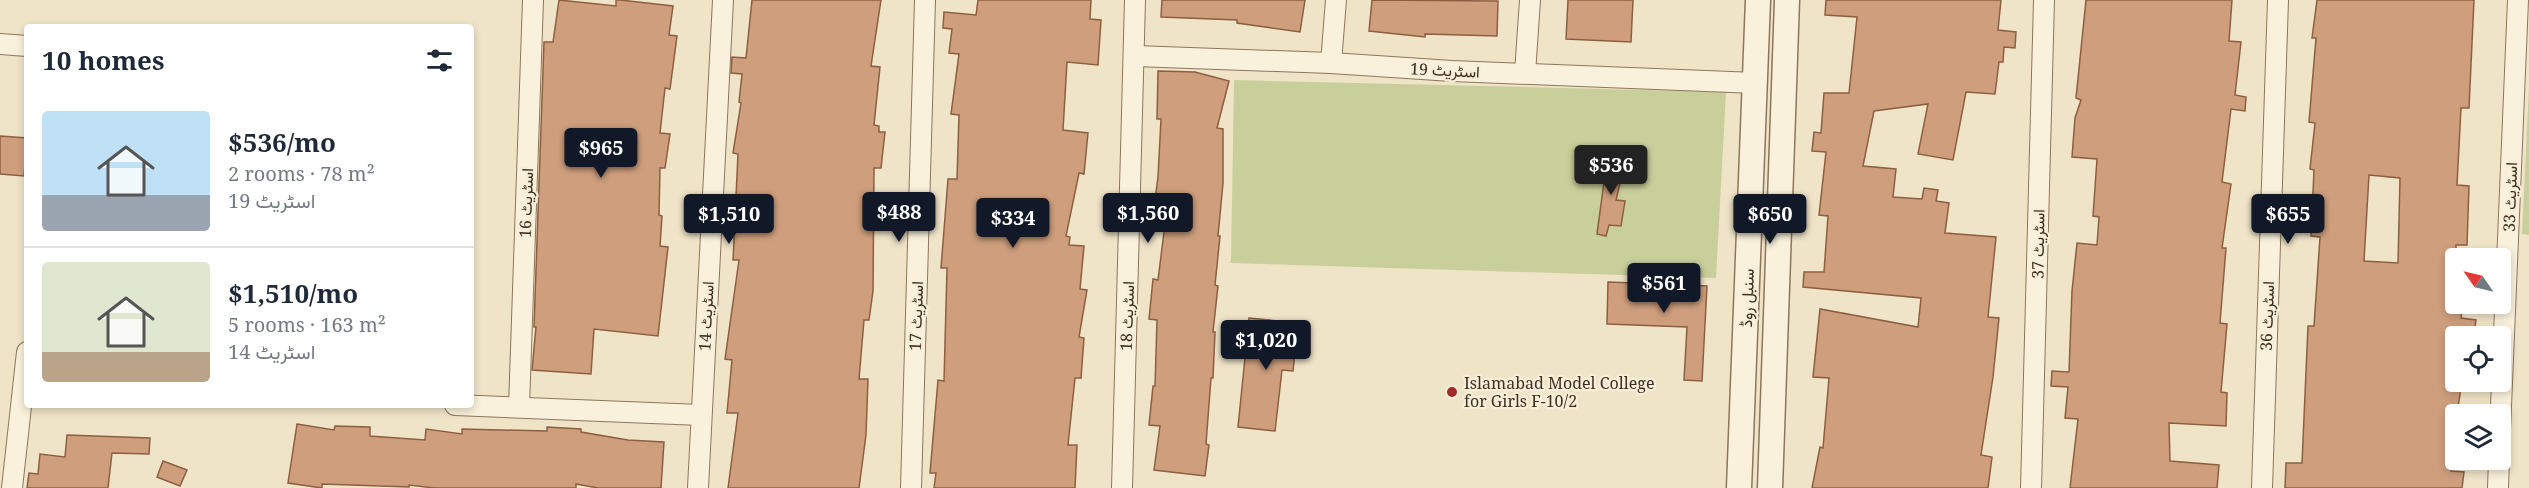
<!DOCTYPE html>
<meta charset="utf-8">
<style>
body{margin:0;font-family:"Noto Serif",Vazirmatn,serif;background:#f6f6f7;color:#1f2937;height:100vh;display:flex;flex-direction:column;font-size:22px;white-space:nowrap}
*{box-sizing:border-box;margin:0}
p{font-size:20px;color:#747a83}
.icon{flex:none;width:33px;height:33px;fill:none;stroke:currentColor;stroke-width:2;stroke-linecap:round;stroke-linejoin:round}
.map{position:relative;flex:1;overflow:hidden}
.drawer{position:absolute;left:24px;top:24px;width:450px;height:384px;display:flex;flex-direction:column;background:#fff;border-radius:6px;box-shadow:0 3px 9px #0003}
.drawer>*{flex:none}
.needle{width:39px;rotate:304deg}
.fabs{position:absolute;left:2445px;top:248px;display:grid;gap:12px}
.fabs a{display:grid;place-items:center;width:66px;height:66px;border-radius:6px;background:#fff;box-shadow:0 3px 9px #0003;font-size:30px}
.price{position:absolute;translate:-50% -51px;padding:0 14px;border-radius:6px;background:#111827;color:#fff;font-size:20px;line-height:39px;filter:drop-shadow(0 2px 3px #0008)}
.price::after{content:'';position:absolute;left:50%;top:36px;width:18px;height:14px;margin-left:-9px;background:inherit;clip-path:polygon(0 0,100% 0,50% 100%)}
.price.selected{background:#222;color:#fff}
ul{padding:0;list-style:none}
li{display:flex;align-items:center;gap:18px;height:150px;padding:0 18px}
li+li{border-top:2px solid #e0e1e3}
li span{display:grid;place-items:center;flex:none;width:168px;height:120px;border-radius:6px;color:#555}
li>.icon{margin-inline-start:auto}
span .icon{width:72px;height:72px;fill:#fffc;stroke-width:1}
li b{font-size:26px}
h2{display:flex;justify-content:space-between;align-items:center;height:72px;padding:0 18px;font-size:26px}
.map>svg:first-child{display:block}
</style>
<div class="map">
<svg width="2529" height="488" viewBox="0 0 2529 488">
<rect width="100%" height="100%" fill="#f0e4c8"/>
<!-- green -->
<g fill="#c9cf9b">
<path d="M1234,80l492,12 -10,186 -486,-15 1,-3z"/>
<path d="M2529,87v148l-7,-1z"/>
</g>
<!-- building -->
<g fill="#cf9f7d" stroke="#8d5f41" stroke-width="1.5" fill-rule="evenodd">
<path d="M559,0l57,6v-6h4l53,6 -4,29 8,1 -7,53 -5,-1 -5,45 10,1 -5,34h-5l-1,47 3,1 -2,30 8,1 -10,89 -64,-7 -3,45 -59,-4 4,-43h-2l10,-285h9z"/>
<path d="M752,0h129l-10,66 9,1 -6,58 5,1v6h6l-4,36h-7l-1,123 -4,29h-5l-5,59h9l-2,56 -7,53h-131l10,-75h-11l5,-53 -7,-1 14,-99h-6l5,-106 -5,-1 8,-50 -2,-1 3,-28 -11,-1 1,-16 14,1z"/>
<path d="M978,0h113l-1,19 11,1 -3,45 -31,-3 -4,68 25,3 -4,41 -5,-1 -13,63 4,1 -1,8 15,1 -4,43 7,1 -8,47 5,1 -3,40h-6l-7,67h9l-2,43h-141l2,-15h-6l8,-93 6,1 3,-113h-6l7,-89h9l2,-64 -8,-1 8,-60 -10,-1 3,-24 -9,-1 1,-16 32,3z"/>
<path d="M1162,0h143l-5,32 -63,-9v-3l-76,-3z"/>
<path d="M1372,0l126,1 -1,35 -72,-2v3l-56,-6z"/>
<path d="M1568,0h65l-2,42 -65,-3z"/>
<path d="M1826,0h175l-3,30 18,2 -1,16 -11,-1 -1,15h-4l-4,32 -29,-2 -13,68 -35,-6 10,-50 -54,7 -11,55 33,3 -3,28 29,2 2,-11 14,2 -2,11 13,2 -4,30 51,4 -8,80 11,1 -6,59 -12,78 11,2 -4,31h-176l8,-41 3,1 6,-70 -16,-1 7,-68 98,18 3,-29 -118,-11 1,-15h20l4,-56 -9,-1 7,-63 -14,-1 2,-19 7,1 3,-40h25l8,-76 -32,-2z"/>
<path d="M2086,0h146l-3,41 12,1 -6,53 11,2 -1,14 -14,-2 -9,73 9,2 -9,64h4l-6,75 7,1 -6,68 6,1 -1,33 -57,-3 1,38 49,4 -2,23h-147l8,-69 -13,-1 3,-31 -17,-1 1,-15 17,1 3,-81 5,-48 20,2 2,-28 -6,-1 4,-57 -25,-2 3,-39 6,-18 -5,-2z"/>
<path d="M2317,0h157l-5,108h-8l-4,77 12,1 -2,59h-11v58h7l-2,15 15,2 -2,14 -18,2v45h6l-5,33h-1v33l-5,24 13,1 -2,16h-177l1,-25h16l6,-137h6l6,-89 -9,-1 3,-66 -4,-1 5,-46 -6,-1 7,-84h-4zM2369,175l31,3 -2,85 -34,-2z"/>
<path d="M1158,71l37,1 34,9 -12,47 6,1v54l-5,53h2l-5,49 3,1 -5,46h2l-2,46h-2l-5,66 3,1 -4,31 -51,-6 6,-44 -11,-1 4,-39h2l2,-66 -8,-1 4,-40 5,1 8,-64 -13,-1 5,-38 3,-58h-4z"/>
<path d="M0,136l27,2 -3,38 -24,-2z"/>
<path d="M1605,157l20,5 -9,38 9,1 -4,25 -12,-1 -3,11 -9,-2 7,-52 -5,-1z"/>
<path d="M1608,282l99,4 -5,95 -18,-1 3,-53 -80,-3z"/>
<path d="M1249,318l49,5 -5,48 -11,-1 -7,61 -37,-4z"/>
<path d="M297,424l37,6 1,-4 35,1v9l55,4 1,-11 36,5v-5l85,2v-4l34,2v3l47,8 36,2 -3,46h-63l-22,-4v4h-142l-25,-3v2l-87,-3v4l-34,-5z"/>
<path d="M67,435l83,3 -1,16 -37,-1 -4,35h-81l2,-15 9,1 2,-20 25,3z"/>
<path d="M163,461l24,9 -7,16 -23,-9z"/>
</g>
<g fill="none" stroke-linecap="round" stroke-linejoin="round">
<!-- minor casing -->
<g stroke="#8d765c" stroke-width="22">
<g id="minor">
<path d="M0,44l27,2"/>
<path d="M1135,56l196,7 121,8 304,12"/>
<path d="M1331,63l5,-63"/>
<path d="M1525,73l5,-73"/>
<path d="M455,405l246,10"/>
<path d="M519,407l14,-407"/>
<path d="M2500,430l18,-430"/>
<path d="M12,488l15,-136"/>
<path d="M698,488l25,-488"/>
<path d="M911,488l14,-488"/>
<path d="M1122,488l13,-488"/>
<path d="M2031,488l13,-488"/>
<path d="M2262,488l16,-488"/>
<path d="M2498,488l1,-29"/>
</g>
</g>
<!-- tertiary casing -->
<g stroke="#8d765c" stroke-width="27">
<g id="tertiary">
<path d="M1739,488l19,-488"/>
<path d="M1770,488l17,-488"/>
</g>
</g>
<!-- minor -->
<use href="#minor" stroke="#faf1dc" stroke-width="20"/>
<!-- tertiary -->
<use href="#tertiary" stroke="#faf1dc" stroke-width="24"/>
</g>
<!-- markers -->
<circle fill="#9e2a2b" stroke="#f7eed8" stroke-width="2" cx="1452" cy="392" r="6"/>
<g text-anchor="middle" stroke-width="4.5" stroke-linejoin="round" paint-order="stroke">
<!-- street labels -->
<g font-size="16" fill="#3d2e20" stroke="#f7eed8">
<text transform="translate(1445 70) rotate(3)" y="6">اسٹریٹ 19</text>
<text transform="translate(2510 197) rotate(-88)" y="6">اسٹریٹ 33</text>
<text transform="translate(526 203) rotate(-88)" y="6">اسٹریٹ 16</text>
<text transform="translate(2038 244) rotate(-89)" y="6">اسٹریٹ 37</text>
<text transform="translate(1747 298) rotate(-88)" y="6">سنبل روڈ</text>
<text transform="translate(706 316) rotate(-87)" y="6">اسٹریٹ 14</text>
<text transform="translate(916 316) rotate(-88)" y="6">اسٹریٹ 17</text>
<text transform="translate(1127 316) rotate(-88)" y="6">اسٹریٹ 18</text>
<text transform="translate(2267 316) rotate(-88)" y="6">اسٹریٹ 36</text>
</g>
<!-- poi labels -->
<g font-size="16" fill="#3d2e20" stroke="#f7eed8" text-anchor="start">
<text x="1464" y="389">Islamabad Model College<tspan x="1464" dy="18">for Girls F-10/2</tspan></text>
</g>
</g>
</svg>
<div class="fabs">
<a><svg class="needle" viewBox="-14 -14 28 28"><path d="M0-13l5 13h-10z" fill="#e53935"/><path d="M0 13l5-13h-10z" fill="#747a83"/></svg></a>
<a><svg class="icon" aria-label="locate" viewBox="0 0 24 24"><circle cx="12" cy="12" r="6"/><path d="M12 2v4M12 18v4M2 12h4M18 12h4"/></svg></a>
<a><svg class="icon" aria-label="layers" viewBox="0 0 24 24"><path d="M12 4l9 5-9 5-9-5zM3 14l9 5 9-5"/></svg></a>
</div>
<b class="price" style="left:601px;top:179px">$965</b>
<b class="price selected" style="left:1611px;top:196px">$536</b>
<b class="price" style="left:899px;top:243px">$488</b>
<b class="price" style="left:1148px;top:244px">$1,560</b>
<b class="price" style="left:729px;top:245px">$1,510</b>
<b class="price" style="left:1770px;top:245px">$650</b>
<b class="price" style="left:2288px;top:245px">$655</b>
<b class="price" style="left:1013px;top:249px">$334</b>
<b class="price" style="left:1664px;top:314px">$561</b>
<b class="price" style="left:1266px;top:371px">$1,020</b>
<section class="drawer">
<h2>10 homes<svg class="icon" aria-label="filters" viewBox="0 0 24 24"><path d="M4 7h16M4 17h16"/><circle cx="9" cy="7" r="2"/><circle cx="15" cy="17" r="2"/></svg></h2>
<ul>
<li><span style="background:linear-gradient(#bfe0f5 70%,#9aa5b1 0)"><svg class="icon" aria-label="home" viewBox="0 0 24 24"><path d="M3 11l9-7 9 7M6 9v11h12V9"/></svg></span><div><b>$536/mo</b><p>2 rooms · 78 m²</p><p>اسٹریٹ 19</p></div></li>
<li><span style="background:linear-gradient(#dfe7d0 75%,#b9a48a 0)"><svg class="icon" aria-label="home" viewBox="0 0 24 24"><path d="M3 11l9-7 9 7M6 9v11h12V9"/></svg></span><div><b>$1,510/mo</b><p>5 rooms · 163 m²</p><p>اسٹریٹ 14</p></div></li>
</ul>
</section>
</div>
